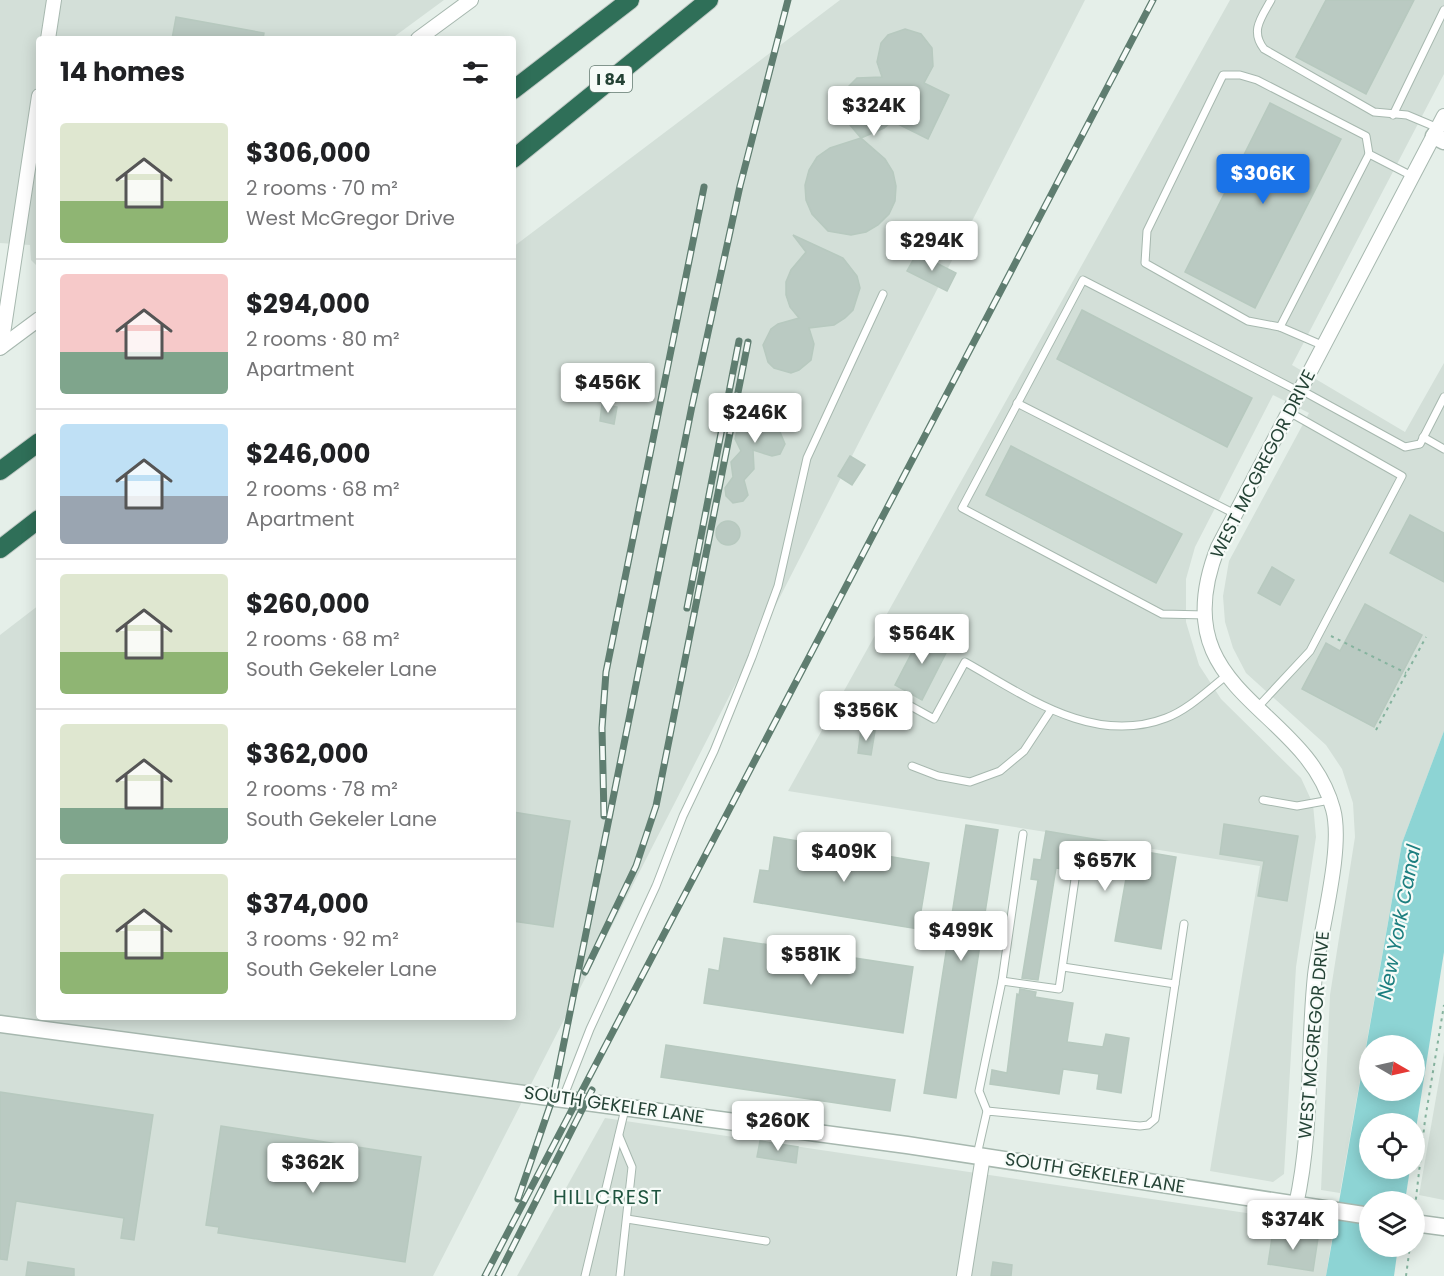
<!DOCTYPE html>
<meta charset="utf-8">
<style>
body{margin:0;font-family:Poppins,sans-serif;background:#f2f2f2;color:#202124;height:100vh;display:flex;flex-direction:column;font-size:22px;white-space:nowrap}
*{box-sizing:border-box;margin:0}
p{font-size:20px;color:#757577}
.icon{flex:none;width:33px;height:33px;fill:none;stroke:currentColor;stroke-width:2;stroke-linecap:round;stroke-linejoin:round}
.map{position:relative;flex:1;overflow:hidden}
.details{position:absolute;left:36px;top:36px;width:480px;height:984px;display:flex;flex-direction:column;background:#fff;border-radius:6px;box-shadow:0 3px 15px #0003}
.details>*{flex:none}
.needle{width:39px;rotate:99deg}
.controls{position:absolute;left:1359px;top:1035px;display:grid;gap:12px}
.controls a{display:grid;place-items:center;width:66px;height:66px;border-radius:50%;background:#fff;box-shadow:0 3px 15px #0003;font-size:30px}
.price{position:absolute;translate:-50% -51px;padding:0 14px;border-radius:6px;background:#fff;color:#222;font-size:20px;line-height:39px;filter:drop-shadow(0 2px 3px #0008)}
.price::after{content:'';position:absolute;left:50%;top:36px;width:18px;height:14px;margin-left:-9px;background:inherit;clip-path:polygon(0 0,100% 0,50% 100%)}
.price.selected{background:#1a73e8;color:#fff}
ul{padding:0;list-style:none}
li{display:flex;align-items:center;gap:18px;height:150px;padding:0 24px}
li+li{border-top:2px solid #e0e0e0}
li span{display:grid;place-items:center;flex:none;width:168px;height:120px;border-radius:6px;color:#555}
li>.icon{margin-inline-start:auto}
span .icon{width:72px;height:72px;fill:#fffc;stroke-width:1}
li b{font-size:26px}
h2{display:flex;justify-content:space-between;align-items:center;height:72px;padding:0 24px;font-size:26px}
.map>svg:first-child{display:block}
</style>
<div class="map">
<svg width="1444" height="1276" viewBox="0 0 1444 1276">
<rect width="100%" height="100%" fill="#e5efe9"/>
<!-- built -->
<g fill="#d3dfd8">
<path d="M0,0h444l-53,39h-352v229l-8,-8 -1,-15 -30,-2z"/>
<path d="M840,0h245l-652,1276h-433v-641l39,-30v412h474v-770z"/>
<path d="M1230,0h214v74l-152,291 113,67 39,-69v368l-42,112 -62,350 -19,-3 9,-195 25,-158 -2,-34 -11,-34 -16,-24 -80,-72 -13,-25 -8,-26 -2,-26 6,-35 80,-148 -36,-18 -78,152 -9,32v43l13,43 22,34 80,79 12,26 3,33 -20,130 -12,207 -11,8 -63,-11 50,-305 -472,-75z"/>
<path d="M1444,1052v148l-25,-5z"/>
<path d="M605,1118l729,108 -8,50h-809z"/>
</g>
<!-- water -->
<path fill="#8dd4d4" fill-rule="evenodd" d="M1444,731v221l-29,183 -1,-11h-44v44l40,1 -5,32 -35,1v44l28,1 -4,29h-68l76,-433zM1370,1046h44v44h-44z"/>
<!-- building -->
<g fill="#bacac2" stroke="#b7c9bf" stroke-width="1.5">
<path d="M1326,0h88l-48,94 -70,-37z"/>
<path d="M176,17l88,16 -1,6h-91z"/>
<path d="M905,29l16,5 11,14 1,18 -9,17 25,12 -21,44 -36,-18 -8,7 -23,10 24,21 8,13 3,14 -1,15 -6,13 -11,11 -12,7 -15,3 -23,-4 -16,-17 -6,-14 -1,-15 4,-15 8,-13 13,-9 31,-10 -16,-19 -4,-8 2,-19 14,-14 25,-1 -5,-15 4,-19 7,-8z"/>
<path d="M1270,103l71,36 -86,169 -70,-36z"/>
<path d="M793,235l50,23 14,18 3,12 -7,22 -8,8 -11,7 -25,3 5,16 -3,16 -12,10 -8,3 -17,-5 -6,-6 -5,-17 8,-16 7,-5 21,-6 -9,-11 -4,-12v-13l5,-12 15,-18z"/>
<path d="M917,253l39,20 -9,18 -40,-20z"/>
<path d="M1082,310l170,88 -25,49 -170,-88z"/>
<path d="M752,401l15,10 15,-4 6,4 2,7 -10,14 5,12 -5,10 -8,2 -19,-6 1,19 -10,11 4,15 -5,6 -10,2 -7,-7 -1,-8 8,-11 -2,-15 10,-11 -6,-12 2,-8 8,-8 -5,-14 5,-6z"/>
<path d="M602,404l15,3 -3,17 -14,-3z"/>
<path d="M1011,446l171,88 -26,49 -170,-88z"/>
<path d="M850,456l15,9 -13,20 -14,-9z"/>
<path d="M1410,515l34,18v49l-54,-29z"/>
<circle cx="728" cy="533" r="12"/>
<path d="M1272,567l22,13 -14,25 -22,-12z"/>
<path d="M1365,604l57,31 -48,92 -72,-38 24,-46 14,8z"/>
<path d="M923,631l27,14 -28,55 -27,-15z"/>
<path d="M861,729l14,2 -4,24 -13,-2z"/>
<path d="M513,812l57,9 -17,106 -40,-6z"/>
<path d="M1224,824l74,12 -11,65 -29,-5 6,-35 -44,-7z"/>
<path d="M966,825l32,5 -42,268 -32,-5z"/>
<path d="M1046,831l72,12 -1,4 59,10 -15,92 -46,-8 12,-68 -32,-6 2,-11 -32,-6 -3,19 -6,-1 -18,112 -16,-2 16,-98 -7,-1 3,-20 7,1z"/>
<path d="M774,837l155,26 -11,66 -164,-27 6,-32 9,1z"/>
<path d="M724,938l189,29 -10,66 -199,-30 5,-34 10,2z"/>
<path d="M1020,989l16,3 -1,5 38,6 -6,39 36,5 3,-13 23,4 -8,55 -24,-4 2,-15 -36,-5 -4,25 -69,-10 2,-14 15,3 10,-79 2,1z"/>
<path d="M666,1045l229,35 -5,31 -229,-34z"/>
<path d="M0,1092l153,23 -19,125 -13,-2 3,-20 -108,-17 -9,59 -7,-1z"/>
<path d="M221,1126l200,31 -16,105 -187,-29 1,-6 -13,-2z"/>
<path d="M760,1141l38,6 -2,16 -39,-6z"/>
<path d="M1273,1231l45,7 -5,33 -45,-7z"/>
<path d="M28,1262l46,7v7h-48z"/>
<path d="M993,1262l19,3 -1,11h-20z"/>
</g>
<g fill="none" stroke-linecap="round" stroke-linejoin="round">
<!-- service casing -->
<g stroke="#a7b8af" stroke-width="9">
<g id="service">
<path d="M1271,0c-10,18 -21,31 -7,49l110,63 33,3 31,13"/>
<path d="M1393,115l51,-105"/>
<path d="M1280,327l89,-173"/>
<path d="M1324,346l-44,-19 -32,-6 -103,-58 2,-32 76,-156h17l17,5 109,56 3,18 43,22"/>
<path d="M1301,390l104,57 15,-3 24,-47"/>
<path d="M1017,403l218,111"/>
<path d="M1423,437l21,12"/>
<path d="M1206,615l-44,-1 -200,-106 121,-228 217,112"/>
<path d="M907,704l27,15 31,-57c61,34 128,84 201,56 22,-8 42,-28 60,-42"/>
<path d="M1256,709l54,-58 92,-175 -113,-64"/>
<path d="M912,766l26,10 32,6 30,-11 24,-20 27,-41"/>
<path d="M1263,800l34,6 33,-6"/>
<path d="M1063,967l112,17"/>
<path d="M1002,981l57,8 16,-110"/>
<path d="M563,1098l27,-69 66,-143 27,-70 31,-65 38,-94 26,-71 29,-128 76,-164"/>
<path d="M987,1111l-8,-20 23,-110 21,-147"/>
<path d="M619,1136l13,31 -12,109"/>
<path d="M977,1155l10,-44 153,15 8,-1 7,-6 29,-195"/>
<path d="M627,1219l139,22"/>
<path d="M585,1276l40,-167"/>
</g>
</g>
<!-- minor casing -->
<g stroke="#a7b8af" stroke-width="16">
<g id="minor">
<path d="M48,39l6,-39"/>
<path d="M418,39l53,-39"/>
<path d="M1,347l38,-251"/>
<path d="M0,348l39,-29"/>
<path d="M1296,1205c17,-76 11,-154 19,-230 5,-44 29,-127 18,-166 -28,-105 -173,-115 -115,-262l226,-431"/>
<path d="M964,1276l19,-120"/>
</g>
</g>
<!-- tertiary casing -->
<g stroke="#a7b8af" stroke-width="19">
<g id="tertiary">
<path d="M1434,136l10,5"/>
<path d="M0,1024l907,121 463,71"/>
<path d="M1414,1223l30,4"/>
</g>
</g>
<!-- motorway casing -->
<g stroke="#c2cac6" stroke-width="20">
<g id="motorway">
<path d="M513,90l117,-90"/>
<path d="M513,159l196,-159"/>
<path d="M0,471l39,-29"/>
<path d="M0,549l39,-30"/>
</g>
</g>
<!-- path -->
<g stroke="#85b39e" stroke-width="2" stroke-dasharray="3 4.5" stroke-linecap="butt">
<path d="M1331,636l75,37"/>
<path d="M1376,730l50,-93"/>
<path d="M1415,1207l10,-87 19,-115"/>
<path d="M1406,1276l4,-30"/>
</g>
<!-- service -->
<use href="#service" stroke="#fff" stroke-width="7"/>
<!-- minor -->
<use href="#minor" stroke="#fff" stroke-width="14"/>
<!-- tertiary -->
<use href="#tertiary" stroke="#fff" stroke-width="16"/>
<!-- motorway -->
<use href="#motorway" stroke="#2f6f58" stroke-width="18"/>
<!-- rail casing -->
<g stroke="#5f7d70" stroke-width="7">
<g id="rail">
<path d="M687,608l52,-267"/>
<path d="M604,816l-2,-88 4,-56 98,-485"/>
<path d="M585,972l51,-106 20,-60 92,-464"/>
<path d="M518,1199l35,-102 139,-691 48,-220 48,-186"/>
<path d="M485,1276l668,-1276"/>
<path d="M498,1276l94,-186"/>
</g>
</g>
<!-- rail -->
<use href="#rail" stroke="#f6fbf8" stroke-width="4.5" stroke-dasharray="14" stroke-linecap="butt"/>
</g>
<g text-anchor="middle" stroke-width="4.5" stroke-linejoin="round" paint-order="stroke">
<!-- shield labels -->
<rect fill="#f6fbf8" stroke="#637a70" stroke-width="1.5" x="590" y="66" width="42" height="26" rx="4.5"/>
<g font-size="16" font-weight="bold" fill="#244235">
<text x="611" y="85">I 84</text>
</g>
<!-- street labels -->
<g font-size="18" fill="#244235" stroke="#f6fbf8">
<text transform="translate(1263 464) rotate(-63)" y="6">WEST MCGREGOR DRIVE</text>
<text transform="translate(1314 1035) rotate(-85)" y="6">WEST MCGREGOR DRIVE</text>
<text transform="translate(614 1105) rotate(8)" y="6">SOUTH GEKELER LANE</text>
<text transform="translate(1095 1173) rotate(9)" y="6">SOUTH GEKELER LANE</text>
</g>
<!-- water labels -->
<g font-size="20" font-style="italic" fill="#1c7e7f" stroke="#f6fbf8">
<text transform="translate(1399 922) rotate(-79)" y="7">New York Canal</text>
</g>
<!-- neighbourhood labels -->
<g font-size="20" letter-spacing="1.5" fill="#1f543f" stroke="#f6fbf8">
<text x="608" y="1204">HILLCREST</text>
</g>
</g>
</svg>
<div class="controls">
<a><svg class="needle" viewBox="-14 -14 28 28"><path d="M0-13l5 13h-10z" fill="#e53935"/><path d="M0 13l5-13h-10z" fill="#757577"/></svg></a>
<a><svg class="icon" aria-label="locate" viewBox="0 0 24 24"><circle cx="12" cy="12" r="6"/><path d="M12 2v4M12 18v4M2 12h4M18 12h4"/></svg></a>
<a><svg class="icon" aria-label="layers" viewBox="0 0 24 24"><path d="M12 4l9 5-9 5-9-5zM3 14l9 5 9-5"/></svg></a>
</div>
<b class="price" style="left:874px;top:137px">$324K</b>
<b class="price selected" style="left:1263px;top:205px">$306K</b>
<b class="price" style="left:932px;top:272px">$294K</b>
<b class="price" style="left:608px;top:414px">$456K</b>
<b class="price" style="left:755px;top:444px">$246K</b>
<b class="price" style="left:922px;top:665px">$564K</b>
<b class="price" style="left:866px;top:742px">$356K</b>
<b class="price" style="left:844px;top:883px">$409K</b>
<b class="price" style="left:1105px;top:892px">$657K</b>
<b class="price" style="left:961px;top:962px">$499K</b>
<b class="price" style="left:811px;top:986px">$581K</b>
<b class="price" style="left:778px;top:1152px">$260K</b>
<b class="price" style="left:313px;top:1194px">$362K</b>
<b class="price" style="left:1293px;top:1251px">$374K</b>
<section class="details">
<h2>14 homes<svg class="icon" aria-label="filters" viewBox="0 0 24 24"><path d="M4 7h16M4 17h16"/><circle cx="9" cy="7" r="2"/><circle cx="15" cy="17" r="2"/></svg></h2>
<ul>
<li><span style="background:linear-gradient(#dfe7d0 65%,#8fb573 0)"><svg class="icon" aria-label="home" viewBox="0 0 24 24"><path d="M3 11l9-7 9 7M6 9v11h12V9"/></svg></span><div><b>$306,000</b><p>2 rooms · 70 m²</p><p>West McGregor Drive</p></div></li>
<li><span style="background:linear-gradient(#f6c9c9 65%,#7fa58c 0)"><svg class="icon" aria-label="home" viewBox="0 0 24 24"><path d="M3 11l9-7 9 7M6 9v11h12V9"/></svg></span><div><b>$294,000</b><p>2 rooms · 80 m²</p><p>Apartment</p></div></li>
<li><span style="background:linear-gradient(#bfe0f5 60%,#9aa5b1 0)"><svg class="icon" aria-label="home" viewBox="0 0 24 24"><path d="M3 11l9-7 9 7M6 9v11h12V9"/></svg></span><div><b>$246,000</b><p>2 rooms · 68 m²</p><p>Apartment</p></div></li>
<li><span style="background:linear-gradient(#dfe7d0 65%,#8fb573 0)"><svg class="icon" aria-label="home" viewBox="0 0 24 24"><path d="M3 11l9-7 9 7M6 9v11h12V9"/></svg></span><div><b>$260,000</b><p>2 rooms · 68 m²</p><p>South Gekeler Lane</p></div></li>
<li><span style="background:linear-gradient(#dfe7d0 70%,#7fa58c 0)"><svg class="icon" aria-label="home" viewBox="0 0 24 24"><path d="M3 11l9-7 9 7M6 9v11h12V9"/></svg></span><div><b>$362,000</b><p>2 rooms · 78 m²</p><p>South Gekeler Lane</p></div></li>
<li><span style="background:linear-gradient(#dfe7d0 65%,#8fb573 0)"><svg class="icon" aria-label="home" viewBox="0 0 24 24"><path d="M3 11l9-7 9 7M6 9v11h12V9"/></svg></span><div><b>$374,000</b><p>3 rooms · 92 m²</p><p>South Gekeler Lane</p></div></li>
</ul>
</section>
</div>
